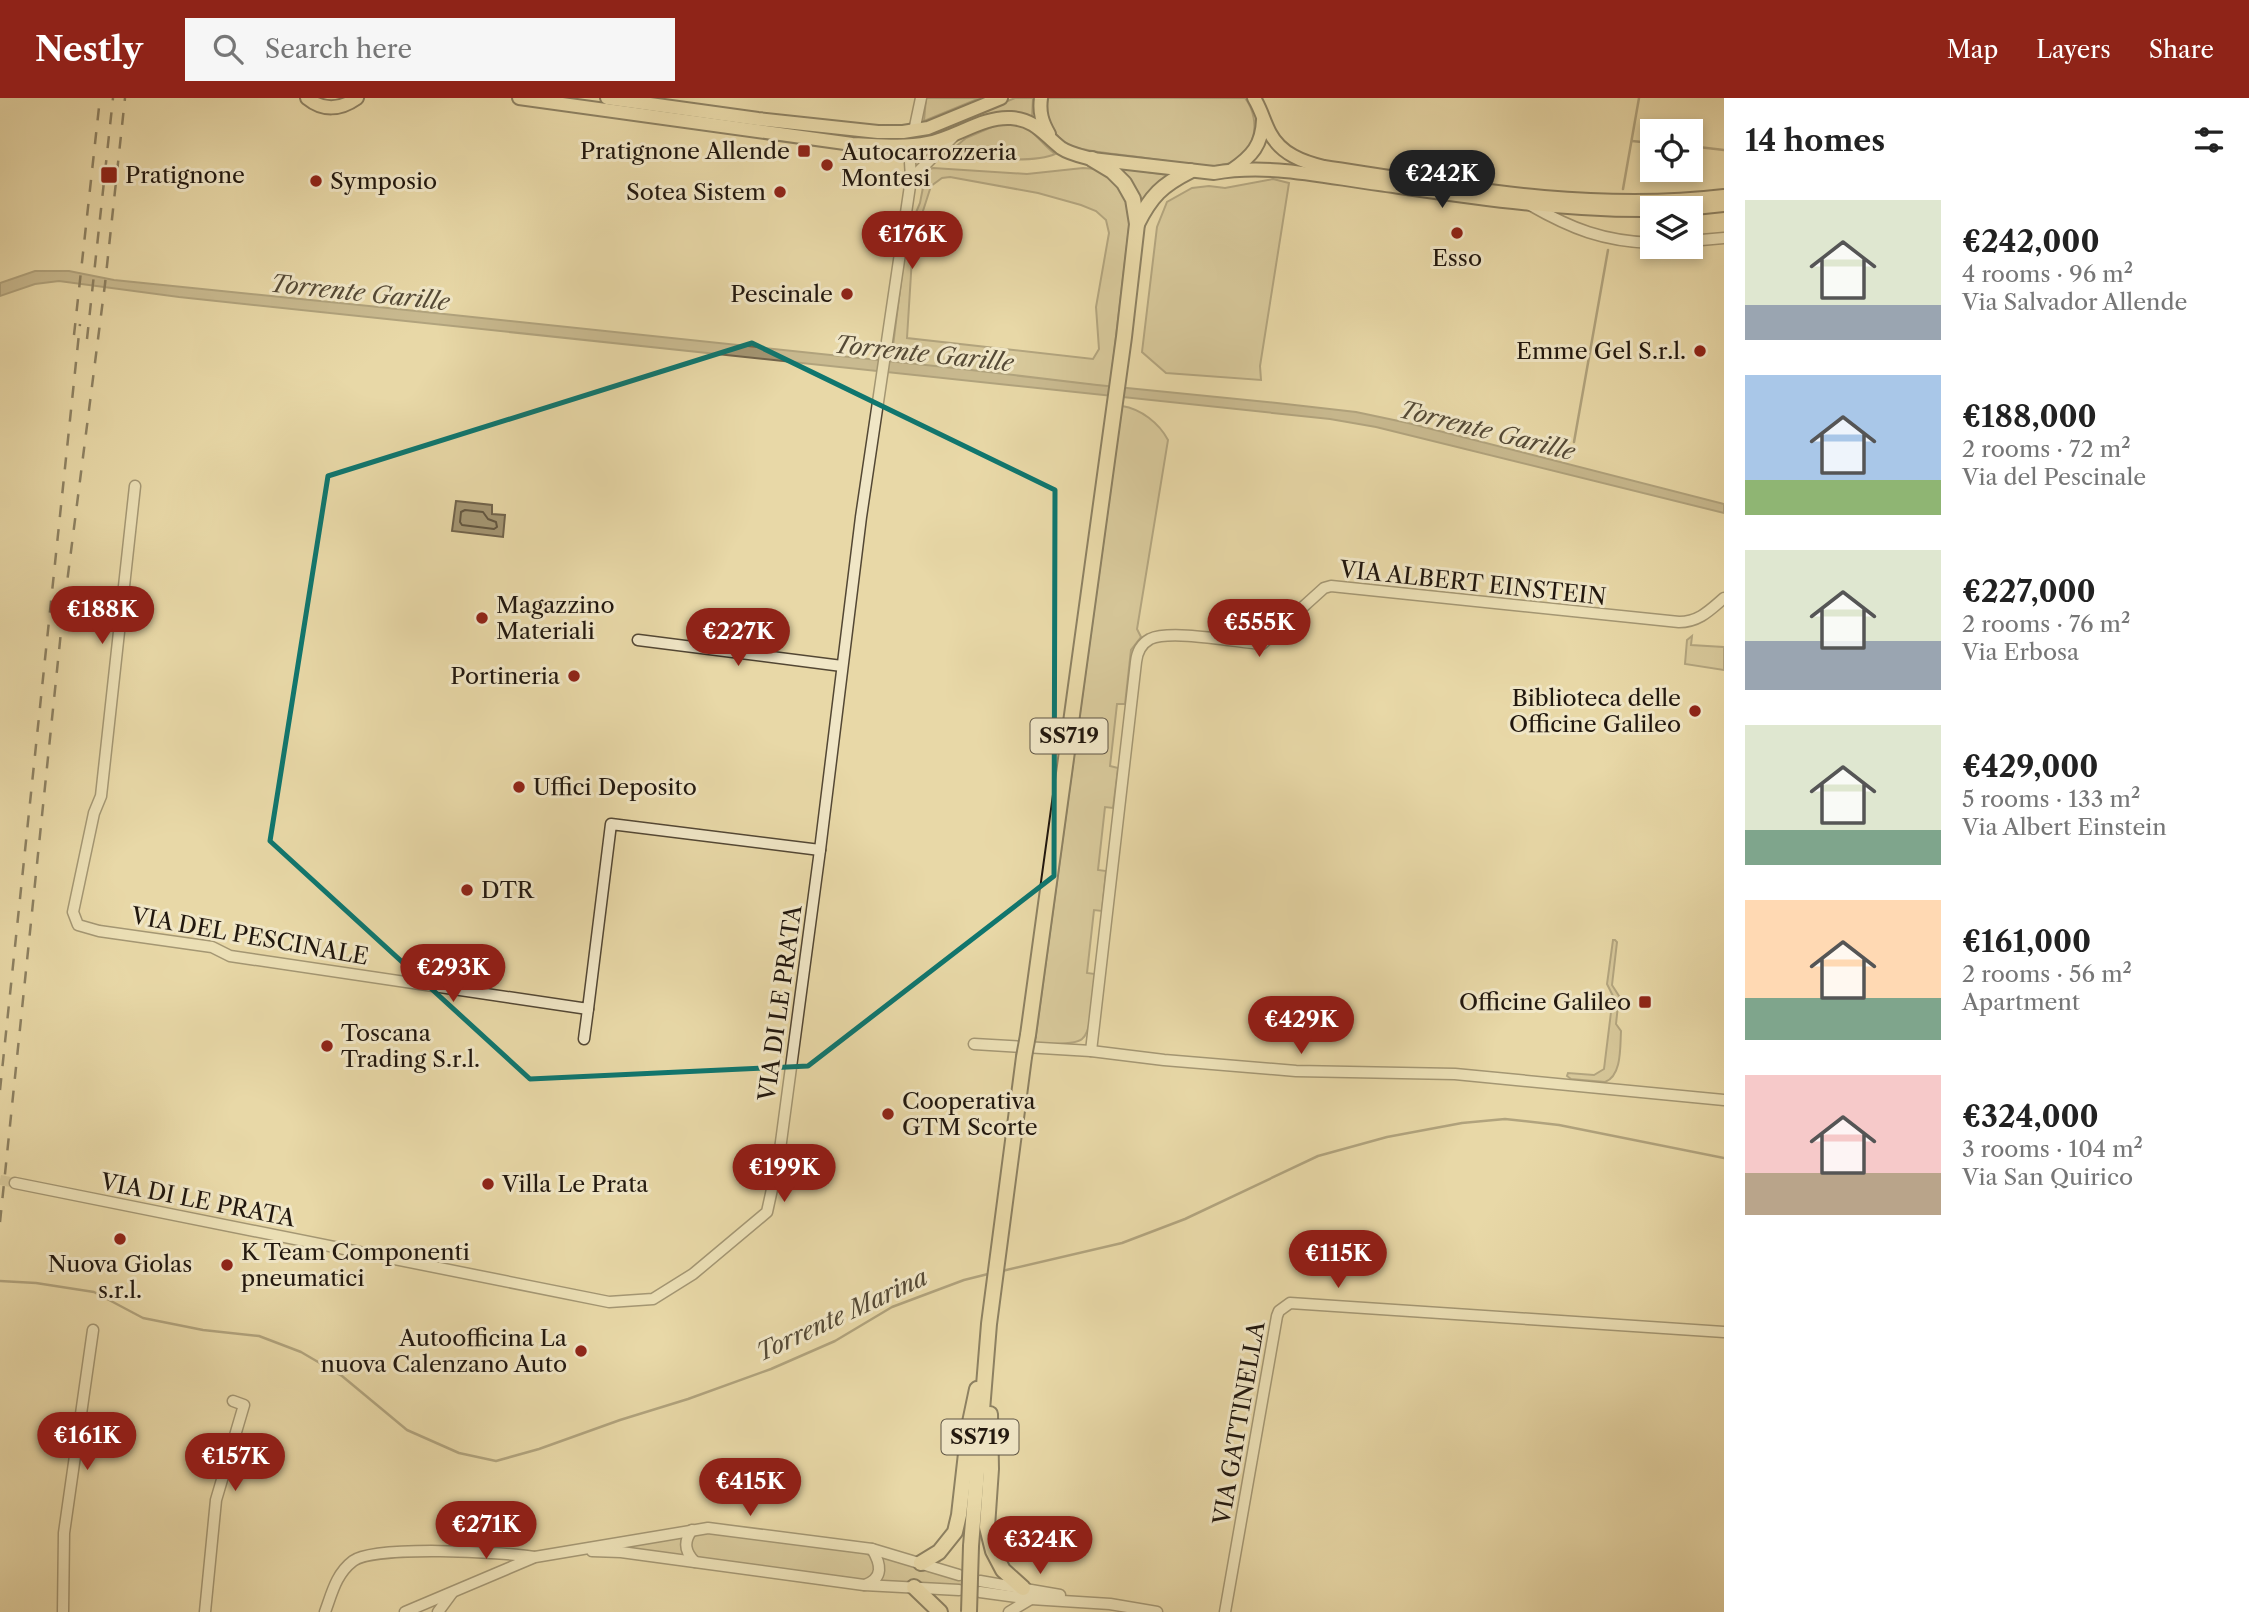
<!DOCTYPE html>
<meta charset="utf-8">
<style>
body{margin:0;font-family:"Libre Caslon Text",serif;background:#f6f6f6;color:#222;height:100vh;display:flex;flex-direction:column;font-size:26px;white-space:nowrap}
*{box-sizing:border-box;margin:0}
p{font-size:23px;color:#767676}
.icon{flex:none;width:38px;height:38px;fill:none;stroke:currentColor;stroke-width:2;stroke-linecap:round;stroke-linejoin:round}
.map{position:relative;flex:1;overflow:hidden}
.panel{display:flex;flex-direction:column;background:#fff;width:525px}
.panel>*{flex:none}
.fabs{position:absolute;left:1640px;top:21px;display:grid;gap:14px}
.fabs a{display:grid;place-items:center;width:63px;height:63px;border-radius:0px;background:#fff;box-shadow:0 4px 10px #0003;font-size:35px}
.price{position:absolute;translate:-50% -60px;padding:0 16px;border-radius:24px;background:#8f2418;color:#fff;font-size:23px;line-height:46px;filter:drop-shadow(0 2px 4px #0008)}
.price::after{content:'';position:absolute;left:50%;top:42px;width:21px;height:16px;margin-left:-10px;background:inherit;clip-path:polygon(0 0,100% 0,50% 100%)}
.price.on{background:#222;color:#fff}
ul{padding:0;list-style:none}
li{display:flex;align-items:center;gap:21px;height:175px;padding:0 21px}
li span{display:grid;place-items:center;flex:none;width:196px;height:140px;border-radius:0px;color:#555}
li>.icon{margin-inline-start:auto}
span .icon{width:84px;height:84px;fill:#fffc;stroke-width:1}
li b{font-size:30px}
h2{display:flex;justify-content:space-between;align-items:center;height:84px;padding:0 21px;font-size:30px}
header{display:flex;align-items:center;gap:42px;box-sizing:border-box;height:98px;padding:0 35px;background:#8f2418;color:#fff}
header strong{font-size:33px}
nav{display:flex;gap:38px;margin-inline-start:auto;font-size:24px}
.search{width:490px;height:63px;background:#f6f6f6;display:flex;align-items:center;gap:18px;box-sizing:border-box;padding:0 24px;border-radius:0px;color:#767676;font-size:26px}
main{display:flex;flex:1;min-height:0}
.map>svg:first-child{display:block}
</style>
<header>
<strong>Nestly</strong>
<div class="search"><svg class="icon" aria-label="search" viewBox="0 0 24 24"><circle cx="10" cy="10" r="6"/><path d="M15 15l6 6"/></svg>Search here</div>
<nav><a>Map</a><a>Layers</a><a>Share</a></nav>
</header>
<main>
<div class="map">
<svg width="1724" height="1514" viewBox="0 0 1724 1514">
<rect width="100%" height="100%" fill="#e8d8a7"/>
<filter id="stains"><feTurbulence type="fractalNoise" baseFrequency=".00286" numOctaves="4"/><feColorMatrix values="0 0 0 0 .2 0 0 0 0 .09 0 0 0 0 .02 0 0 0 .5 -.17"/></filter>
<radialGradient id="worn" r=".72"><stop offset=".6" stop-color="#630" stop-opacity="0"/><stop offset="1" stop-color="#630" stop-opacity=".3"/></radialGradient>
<!-- green -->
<g fill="#c6b78d" stroke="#74674e" stroke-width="2" fill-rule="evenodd">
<path d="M926,0h54l-56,23z"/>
<path d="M1015,0h18l-1,19c-40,-14 -64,8 -101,19 -14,4 -30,4 -45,4v-2l36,-2z"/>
<path d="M1048,0h197c18,24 10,62 -23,67 -21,4 -48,-4 -70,-6 -24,-4 -50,-5 -74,-11 -6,-1 -10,-3 -15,-7 -13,-10 -18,-27 -15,-43z"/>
<path d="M999,26c36,-1 32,11 56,30 -19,9 -88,6 -107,-1l18,-15z"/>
<path d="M933,70l94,6 56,-6 14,1 19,14 12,17 2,19 -20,168 -219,-25 16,-128 13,-31 6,-31zM950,79l88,16 43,12 15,6 10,9 3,13 -13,74 3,42 -6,10 -186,-21 6,-96 18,-56 11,-8z"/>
<path d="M1117,70l52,7 -29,33z"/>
<path d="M1273,81l16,4 -29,183 1,14 -95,-7 -24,-21 15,-125 10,-25 25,-14 17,-2 16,2z"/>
<path d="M1122,308c19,3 37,17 46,34l-31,189 4,8 -10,13 -6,54h-8l-7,62 8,2 -5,40 -8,-1 -7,63 8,1 -4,40 -8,-1 -7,63 8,1c-2,14 -2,57 -13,65 -6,6 -35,5 -44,5l-3,-2z"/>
<path d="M1692,538l-1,9 33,2v23l-39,-6 2,-24z"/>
<path d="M1613,842h2l2,2 -5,43 7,11 -3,28 5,7c-1,16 1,45 -16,51l-34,-3 -4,-3 1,-3 26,2 10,-6 9,-73 -6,-12z"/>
<path d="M702,1433l163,22 8,4 2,17 -11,7 -164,-22c-16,-8 -12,-21 2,-28z"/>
<path d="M685,1436v23l-63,-10z"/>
<path d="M880,1457l104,31 -1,2 -107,-5z"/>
</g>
<!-- water -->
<g fill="#a49673" stroke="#70634b" stroke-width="2">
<path d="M35,173h34l45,9 255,26 585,62 143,17 180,18 79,9 52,11 316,81v9l-348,-86 -46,-8 -1151,-122 -120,-16 -24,3 -35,12v-13z"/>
<path d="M456,403l36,4v9l13,1 -2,22 -51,-6z"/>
</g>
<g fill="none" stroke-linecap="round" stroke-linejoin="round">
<!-- shore -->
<path stroke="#625640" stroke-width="2" d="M465,412l18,2 5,7 8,3 1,5 -3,2 -32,-4 -2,-3 1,-10z"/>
<!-- stream -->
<g stroke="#70634b" stroke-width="2.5">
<path d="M1632,43l20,2"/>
<path d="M1690,48l34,4"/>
<path d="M1623,91l16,-91"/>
<path d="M1574,344l34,-192"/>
<path d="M1002,1173l120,-28 63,-24 133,-63 69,-19 75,-14 43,-4 54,6 165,33"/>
<path d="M0,1183l36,2 58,9 49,26 60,12 56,6 42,16 41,24 65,54 52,23 37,8 43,-12 81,-29 68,-21 83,-30 64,-28 57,-34 72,-27 28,-7"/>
</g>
<!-- minor-tunnel -->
<path stroke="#c0b188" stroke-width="10" stroke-dasharray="10 5" stroke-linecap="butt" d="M0,1082l15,3"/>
<!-- minor casing -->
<g stroke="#534734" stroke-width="13">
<g id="minor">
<path d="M914,33l7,-33"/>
<path d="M911,81l42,-42"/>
<path d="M1530,107c42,24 73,36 122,38"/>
<path d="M1690,143l34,-3"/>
<path d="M135,388l-34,310 -7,17 -21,99 5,13 21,6 113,16 18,9 358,53 23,-185 209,26"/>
<path d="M638,542l204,26"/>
<path d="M584,941l4,-30"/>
<path d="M974,946l117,7 73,9 132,11 159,3 269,26"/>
<path d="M1091,953l45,-389c1,-10 5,-18 14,-23 21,-10 86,3 112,5l62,-56 7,-2 348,36c20,0 31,-12 45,-24"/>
<path d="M15,1085l594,119 44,-3 40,-25 74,-62 12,-55 41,-307 41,-333 50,-338 -2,-34"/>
<path d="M692,1432c-9,12 -7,22 3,32"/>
<path d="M592,1453l29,1 243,33 95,5"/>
<path d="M980,1483l80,14"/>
<path d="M865,1487c19,-7 16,-21 7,-36"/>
<path d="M980,1494l51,7 79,5 47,8"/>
<path d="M63,1514l1,-79 29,-203"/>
<path d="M205,1514l11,-112 28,-95 -11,-4"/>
<path d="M325,1514c7,-19 11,-38 28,-51 21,-16 151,-9 181,-4"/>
<path d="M405,1514l130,-55 173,-29 164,21 87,26"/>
<path d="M438,1514l14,-19"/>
<path d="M1009,1514l22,-13"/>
<path d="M1225,1514l52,-296 2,-5 11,-8 434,29"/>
</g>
</g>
<!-- major casing -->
<g stroke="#21170e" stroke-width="16">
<g id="major">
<path d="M307,0c16,13 33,12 50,0"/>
<path d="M519,0l333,46c25,1 51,4 76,-1 27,-5 55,-27 83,-25 25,2 32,16 50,30 9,6 20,8 31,11l122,14c55,-10 111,4 165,11 91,13 181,27 273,26"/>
<path d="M607,0l151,21 120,13h25l25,-4 73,-30"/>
<path d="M1041,0c-2,14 1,24 8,36"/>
<path d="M1254,0c7,11 10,24 16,35 11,21 33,29 54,34 132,20 266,45 400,29"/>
<path d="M1232,72c20,-14 30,-25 31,-50"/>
<path d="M1695,110l29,-3"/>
</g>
</g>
<!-- highway casing -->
<g stroke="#21170e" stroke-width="18">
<g id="highway">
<path d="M1137,126c14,-28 25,-39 53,-53"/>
<path d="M1028,937l96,-698 13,-113 -4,-25 -9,-16 -12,-12 -20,-12"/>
<path d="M990,1316l1,55 -4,58 6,24 10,19 20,18"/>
<path d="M971,1448l18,-222 35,-267"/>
<path d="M921,1465l18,-11 16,-20 4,-17 10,-88 8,-38"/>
<path d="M914,1489l26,25"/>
</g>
</g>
<!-- minor -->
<use href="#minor" stroke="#f0e6c6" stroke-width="10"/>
<!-- major -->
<use href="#major" stroke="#e8d8a7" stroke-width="12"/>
<!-- highway -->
<use href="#highway" stroke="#e8d8a7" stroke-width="14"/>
<!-- rail -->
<g stroke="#21170e" stroke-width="2.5" stroke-dasharray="12 12" stroke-linecap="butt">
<path d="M74,237l26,-237"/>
<path d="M87,241l26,-241"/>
<path d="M0,992l80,-766"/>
<path d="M0,1124l62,-600 43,-338 20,-186"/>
</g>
<!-- highway-bridge casing -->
<g stroke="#21170e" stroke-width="18" stroke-linecap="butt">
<g id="highway-bridge">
<path d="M1024,959l4,-22"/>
<path d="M969,1514l2,-66"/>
</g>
</g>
<!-- highway-bridge -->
<use href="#highway-bridge" stroke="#e8d8a7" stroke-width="14"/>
</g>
<!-- marked area -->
<path d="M0 0H1724V1514H0ZM752,245l303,147 -1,386 -246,190 -278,13 -260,-238 58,-365z" fill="#e8d8a7" fill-opacity=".55" fill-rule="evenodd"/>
<path fill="none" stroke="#0f766e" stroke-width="5" stroke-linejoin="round" d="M752,245l303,147 -1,386 -246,190 -278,13 -260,-238 58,-365z"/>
<!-- markers -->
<g fill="#8f2418" stroke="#f0e6c6" stroke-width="2.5">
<rect x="797" y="46" width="14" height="14" rx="3.5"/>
<circle cx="827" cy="67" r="7"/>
<rect x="100" y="68" width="18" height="18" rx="3.5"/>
<circle cx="316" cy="83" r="7"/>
<circle cx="780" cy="94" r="7"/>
<circle cx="1457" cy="135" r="7"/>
<circle cx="847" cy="196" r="7"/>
<circle cx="1700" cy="253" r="7"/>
<circle cx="482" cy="520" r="7"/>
<circle cx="574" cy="578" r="7"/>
<circle cx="1695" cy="613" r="7"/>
<circle cx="519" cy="689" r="7"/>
<circle cx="467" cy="792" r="7"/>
<rect x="1638" y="897" width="14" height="14" rx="3.5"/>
<circle cx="327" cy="948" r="7"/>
<circle cx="888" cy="1016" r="7"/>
<circle cx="488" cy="1086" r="7"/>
<circle cx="120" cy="1141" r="7"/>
<circle cx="227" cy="1167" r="7"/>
<circle cx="581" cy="1253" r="7"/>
</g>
<g text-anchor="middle" stroke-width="6" stroke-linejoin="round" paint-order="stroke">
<!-- shield labels -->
<g fill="#f0e6c6" stroke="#5f5545" stroke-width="2">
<rect x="1030.5" y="620.5" width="77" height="35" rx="5"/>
<rect x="941.5" y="1321.5" width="77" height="35" rx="5"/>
</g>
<g font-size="21" font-weight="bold" fill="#21170e">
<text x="1069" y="645">SS719</text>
<text x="980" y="1346">SS719</text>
</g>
<!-- poi labels -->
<g font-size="23" fill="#21170e" stroke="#f0e6c6" text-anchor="start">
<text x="790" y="61" text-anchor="end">Pratignone Allende</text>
<text x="841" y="62">Autocarrozzeria<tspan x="841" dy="26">Montesi</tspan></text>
<text x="125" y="85">Pratignone</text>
<text x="330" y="91">Symposio</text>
<text x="766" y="102" text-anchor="end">Sotea Sistem</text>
<text x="1457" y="168" text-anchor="middle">Esso</text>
<text x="833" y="204" text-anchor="end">Pescinale</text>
<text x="1686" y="261" text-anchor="end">Emme Gel S.r.l.</text>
<text x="496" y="515">Magazzino<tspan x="496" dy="26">Materiali</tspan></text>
<text x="560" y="586" text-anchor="end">Portineria</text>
<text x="1681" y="608" text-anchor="end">Biblioteca delle<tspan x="1681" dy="26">Officine Galileo</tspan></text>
<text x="533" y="697">Uffici Deposito</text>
<text x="481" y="800">DTR</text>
<text x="1631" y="912" text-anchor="end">Officine Galileo</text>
<text x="341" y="943">Toscana<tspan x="341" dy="26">Trading S.r.l.</tspan></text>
<text x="902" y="1011">Cooperativa<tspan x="902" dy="26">GTM Scorte</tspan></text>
<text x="502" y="1094">Villa Le Prata</text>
<text x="241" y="1162">K Team Componenti<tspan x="241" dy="26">pneumatici</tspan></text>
<text x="120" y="1174" text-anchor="middle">Nuova Giolas<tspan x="120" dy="26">s.r.l.</tspan></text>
<text x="567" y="1248" text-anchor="end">Autoofficina La<tspan x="567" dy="26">nuova Calenzano Auto</tspan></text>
</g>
<!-- street labels -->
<g font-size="23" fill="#21170e" stroke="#f0e6c6">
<text transform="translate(1473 485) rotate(6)" y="8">VIA ALBERT EINSTEIN</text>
<text transform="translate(250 838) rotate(10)" y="8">VIA DEL PESCINALE</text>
<text transform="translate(780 905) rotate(-82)" y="8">VIA DI LE PRATA</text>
<text transform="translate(198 1102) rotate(11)" y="8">VIA DI LE PRATA</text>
<text transform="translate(1239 1325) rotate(-80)" y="8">VIA GATTINELLA</text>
</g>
<!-- water labels -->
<g font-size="24" font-style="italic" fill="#554a36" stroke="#f0e6c6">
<text transform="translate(360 195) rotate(6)" y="8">Torrente Garille</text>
<text transform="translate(924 256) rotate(6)" y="8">Torrente Garille</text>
<text transform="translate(1487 333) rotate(14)" y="8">Torrente Garille</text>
<text transform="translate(842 1217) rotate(-25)" y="8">Torrente Marina</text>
</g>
</g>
<rect width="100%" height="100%" filter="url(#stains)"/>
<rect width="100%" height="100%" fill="url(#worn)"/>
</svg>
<div class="fabs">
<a><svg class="icon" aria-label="locate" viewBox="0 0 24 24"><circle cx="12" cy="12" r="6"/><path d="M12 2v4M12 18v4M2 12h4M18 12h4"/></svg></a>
<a><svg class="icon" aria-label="layers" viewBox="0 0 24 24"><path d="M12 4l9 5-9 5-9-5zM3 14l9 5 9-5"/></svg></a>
</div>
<b class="price on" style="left:1442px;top:112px">€242K</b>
<b class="price" style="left:912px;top:173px">€176K</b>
<b class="price" style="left:102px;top:548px">€188K</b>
<b class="price" style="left:1259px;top:561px">€555K</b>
<b class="price" style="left:738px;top:570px">€227K</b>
<b class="price" style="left:453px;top:906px">€293K</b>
<b class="price" style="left:1301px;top:958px">€429K</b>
<b class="price" style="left:784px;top:1106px">€199K</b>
<b class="price" style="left:1338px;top:1192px">€115K</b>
<b class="price" style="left:87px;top:1374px">€161K</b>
<b class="price" style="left:235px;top:1395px">€157K</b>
<b class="price" style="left:750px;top:1420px">€415K</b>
<b class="price" style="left:486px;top:1463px">€271K</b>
<b class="price" style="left:1040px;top:1478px">€324K</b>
</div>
<section class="panel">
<h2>14 homes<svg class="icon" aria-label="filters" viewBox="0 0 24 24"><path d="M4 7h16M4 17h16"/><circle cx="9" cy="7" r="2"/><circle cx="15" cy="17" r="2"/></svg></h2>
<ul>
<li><span style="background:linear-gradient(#dfe7d0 75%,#9aa5b1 0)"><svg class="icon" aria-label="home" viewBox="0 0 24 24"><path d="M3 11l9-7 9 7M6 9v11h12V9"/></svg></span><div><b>€242,000</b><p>4 rooms · 96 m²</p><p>Via Salvador Allende</p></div></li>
<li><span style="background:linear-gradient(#a9c7e8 75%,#8fb573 0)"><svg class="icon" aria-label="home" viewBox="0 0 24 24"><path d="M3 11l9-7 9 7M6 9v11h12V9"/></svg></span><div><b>€188,000</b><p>2 rooms · 72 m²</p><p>Via del Pescinale</p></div></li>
<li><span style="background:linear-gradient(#dfe7d0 65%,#9aa5b1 0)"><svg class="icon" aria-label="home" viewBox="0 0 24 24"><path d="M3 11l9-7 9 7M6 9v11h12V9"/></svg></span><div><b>€227,000</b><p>2 rooms · 76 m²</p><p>Via Erbosa</p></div></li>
<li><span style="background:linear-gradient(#dfe7d0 75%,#7fa58c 0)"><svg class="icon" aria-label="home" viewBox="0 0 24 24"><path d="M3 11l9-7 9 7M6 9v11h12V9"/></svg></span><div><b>€429,000</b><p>5 rooms · 133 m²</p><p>Via Albert Einstein</p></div></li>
<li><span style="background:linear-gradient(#ffd9b3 70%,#7fa58c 0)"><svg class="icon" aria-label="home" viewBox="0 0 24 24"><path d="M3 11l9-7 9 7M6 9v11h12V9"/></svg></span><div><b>€161,000</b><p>2 rooms · 56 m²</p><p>Apartment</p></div></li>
<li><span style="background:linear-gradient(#f6c9c9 70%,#b9a48a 0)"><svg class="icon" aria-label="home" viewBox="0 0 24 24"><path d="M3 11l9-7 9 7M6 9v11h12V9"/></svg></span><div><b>€324,000</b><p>3 rooms · 104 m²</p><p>Via San Quirico</p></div></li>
</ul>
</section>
</main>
